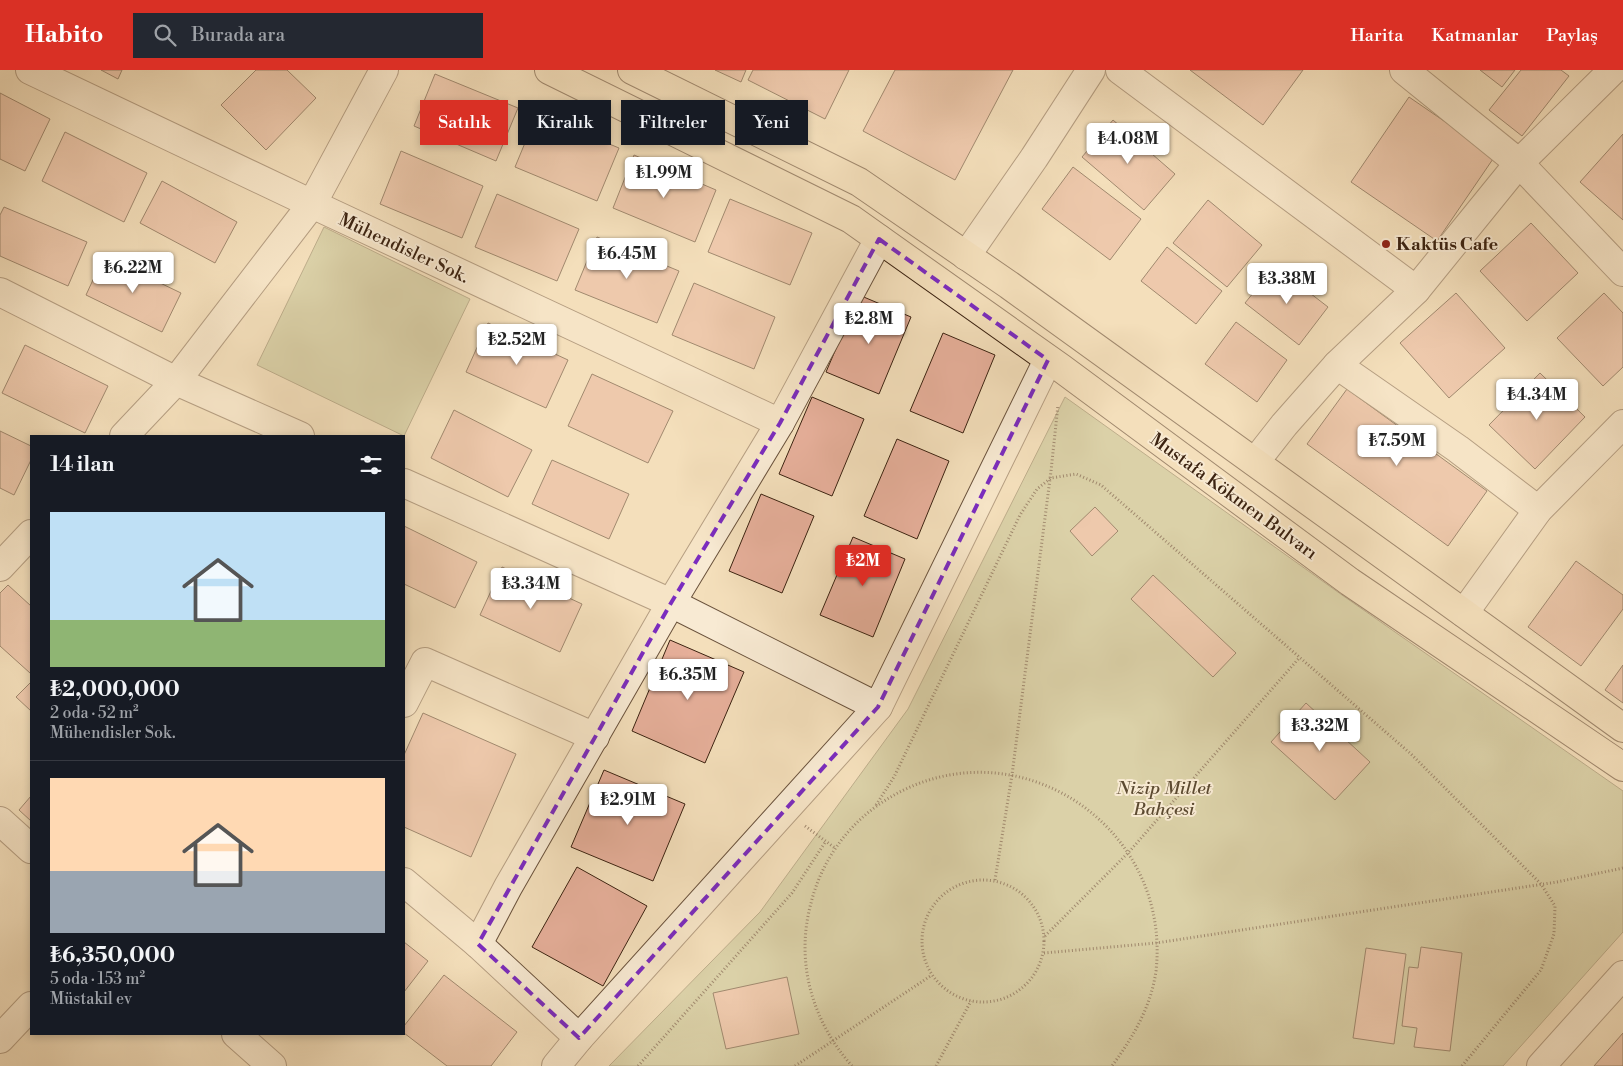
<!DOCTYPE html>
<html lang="tr">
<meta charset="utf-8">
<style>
body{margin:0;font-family:"Libre Bodoni",serif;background:#242831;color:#f1f3f6;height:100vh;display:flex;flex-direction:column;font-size:19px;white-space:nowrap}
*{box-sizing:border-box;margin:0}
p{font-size:16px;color:#9ea1a6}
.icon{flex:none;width:28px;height:28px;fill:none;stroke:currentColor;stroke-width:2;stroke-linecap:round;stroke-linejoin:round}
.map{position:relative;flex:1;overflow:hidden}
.sheet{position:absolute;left:30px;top:365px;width:375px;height:600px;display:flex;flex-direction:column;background:#171b24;border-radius:0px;box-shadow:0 2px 8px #0003}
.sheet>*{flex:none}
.hud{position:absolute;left:420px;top:30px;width:475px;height:45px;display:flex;gap:10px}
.price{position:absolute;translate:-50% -42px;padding:0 11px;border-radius:5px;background:#fff;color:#222;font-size:16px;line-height:32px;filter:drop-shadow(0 1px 2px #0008)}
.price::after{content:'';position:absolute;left:50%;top:30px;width:15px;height:11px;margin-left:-8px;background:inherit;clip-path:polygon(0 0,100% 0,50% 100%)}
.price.selected{background:#d93025;color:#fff}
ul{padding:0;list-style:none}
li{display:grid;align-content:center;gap:10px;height:265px;padding:0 20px}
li+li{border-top:1px solid #363941}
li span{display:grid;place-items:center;height:155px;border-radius:0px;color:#555}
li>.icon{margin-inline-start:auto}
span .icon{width:90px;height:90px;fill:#fffc;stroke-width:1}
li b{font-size:21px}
h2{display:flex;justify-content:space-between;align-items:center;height:60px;padding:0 20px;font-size:21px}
.chip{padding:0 18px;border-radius:0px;background:#171b24;box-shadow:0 2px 8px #0003;font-size:18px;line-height:45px}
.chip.selected{background:#d93025;color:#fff}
header{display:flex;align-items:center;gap:30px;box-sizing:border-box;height:70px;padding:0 25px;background:#d93025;color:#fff}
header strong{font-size:24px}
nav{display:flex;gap:28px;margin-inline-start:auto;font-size:18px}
.search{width:350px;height:45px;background:#242831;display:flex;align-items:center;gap:12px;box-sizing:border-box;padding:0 18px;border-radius:0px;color:#9ea1a6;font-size:19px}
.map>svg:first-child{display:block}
</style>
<header>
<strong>Habito</strong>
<div class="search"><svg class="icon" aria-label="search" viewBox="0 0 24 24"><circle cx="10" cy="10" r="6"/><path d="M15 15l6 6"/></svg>Burada ara</div>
<nav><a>Harita</a><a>Katmanlar</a><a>Paylaş</a></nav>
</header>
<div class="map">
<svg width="1623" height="996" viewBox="0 0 1623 996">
<rect width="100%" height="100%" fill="#f4dfbb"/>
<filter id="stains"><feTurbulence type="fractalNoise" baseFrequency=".004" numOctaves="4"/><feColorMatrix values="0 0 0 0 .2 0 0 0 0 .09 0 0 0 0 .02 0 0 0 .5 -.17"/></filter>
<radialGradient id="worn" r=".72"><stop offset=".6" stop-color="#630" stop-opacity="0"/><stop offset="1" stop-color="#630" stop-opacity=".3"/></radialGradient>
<!-- green -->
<g fill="#bcc190" stroke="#7c7250">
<path d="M324,157l146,72 -66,137 -147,-71z"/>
<path d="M1065,327l277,198 281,196v141l-120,134h-894l151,-154 148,-203z"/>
</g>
<!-- building -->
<g fill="#e6af9a" stroke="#3c2311">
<path d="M101,0h21l-4,9z"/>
<path d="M256,0h31l29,28 -50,52 -45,-45z"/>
<path d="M715,0h31l-5,12z"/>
<path d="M753,0h96l-24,49 -77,-39z"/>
<path d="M895,0h118l-58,110 -92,-49z"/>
<path d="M1190,0h113l-40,55z"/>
<path d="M1480,0h35l-13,17z"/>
<path d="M1521,0h40l8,6 -47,60 -33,-26z"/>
<path d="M435,4l83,34 -22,53 -82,-35z"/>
<path d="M0,23l50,26 -25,52 -25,-12z"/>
<path d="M1409,27l86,59 -58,85 -86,-59z"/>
<path d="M537,44l82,34 -22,53 -82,-34z"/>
<path d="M1113,50l62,54 -31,36 -62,-53z"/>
<path d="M65,62l82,41 -23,49 -82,-41z"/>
<path d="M1623,64v86l-43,-38z"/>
<path d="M401,81l82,35 -21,52 -82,-34z"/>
<path d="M634,85l82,35 -21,52 -82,-34z"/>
<path d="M1073,97l68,52 -31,41 -68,-51z"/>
<path d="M162,111l75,41 -22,41 -75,-40z"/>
<path d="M497,124l82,35 -22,52 -82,-34z"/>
<path d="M730,129l82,34 -22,52 -82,-33z"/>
<path d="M1208,130l54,45 -35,42 -54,-44z"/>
<path d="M4,137l83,35 -19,44 -68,-30v-41z"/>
<path d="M1531,153l47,50 -51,48 -47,-50z"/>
<path d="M597,167l82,34 -22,52 -82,-33z"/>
<path d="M1167,177l55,44 -26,33 -55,-43z"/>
<path d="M104,186l77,37 -19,39 -76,-37z"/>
<path d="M1275,196l53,41 -29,38 -54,-42z"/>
<path d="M694,213l81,34 -21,52 -82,-34z"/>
<path d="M1456,223l49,55 -56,50 -49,-55z"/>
<path d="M1604,223l19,20v54l-20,19 -46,-48z"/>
<path d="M859,225l52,22 -32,77 -53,-22z"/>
<path d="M1236,252l51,38 -30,42 -52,-38z"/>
<path d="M488,253l80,37 -22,48 -80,-36z"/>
<path d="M943,263l52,22 -32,78 -53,-22z"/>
<path d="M25,275l83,41 -23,47 -83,-40z"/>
<path d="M1540,303l45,44 -50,52 -46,-44z"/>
<path d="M592,304l81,37 -25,52 -80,-37z"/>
<path d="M1347,319l140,102 -39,55 -141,-102z"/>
<path d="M812,327l52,22 -32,77 -53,-22z"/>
<path d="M454,340l78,40 -24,47 -77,-39z"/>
<path d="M0,361l31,15v14l-17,35 -14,-7z"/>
<path d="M897,369l52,22 -32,78 -53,-23z"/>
<path d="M552,390l77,34 -20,45 -77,-35z"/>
<path d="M761,424l53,22 -32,77 -53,-22z"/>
<path d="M1095,437l23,24 -26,25 -22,-25z"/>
<path d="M404,456l73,36 -22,46 -51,-24z"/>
<path d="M853,467l52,22 -32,78 -53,-22z"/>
<path d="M1576,491l47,34v14l-42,57 -53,-39z"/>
<path d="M502,497l80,37 -22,48 -80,-37z"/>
<path d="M1153,505l83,78 -23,24 -82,-78z"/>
<path d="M8,515l23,21v66l-1,1 -30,-27v-53z"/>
<path d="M670,570l74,32 -39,91 -73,-32z"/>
<path d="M1623,595v38l-18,-13z"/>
<path d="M31,612v29l-15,-14z"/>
<path d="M1306,633l64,59 -35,38 -64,-58z"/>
<path d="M423,643l93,41 -45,103 -67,-30v-72z"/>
<path d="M604,700l81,34 -32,77 -82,-34z"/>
<path d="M31,726v25l-12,-11z"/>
<path d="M577,797l70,39 -44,80 -71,-39z"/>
<path d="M404,872l24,19 -24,31z"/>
<path d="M1421,877l41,6 -12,98 -36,-4 3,-19 -15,-2 7,-59 9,1z"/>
<path d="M1366,878l40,6 -12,90 -41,-6z"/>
<path d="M444,905l73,57 -26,34h-44l-43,-33v-7z"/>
<path d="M787,907l12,57 -73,15 -13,-56z"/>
<path d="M1623,963v33h-29z"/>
</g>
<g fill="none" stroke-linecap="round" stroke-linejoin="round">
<!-- minor casing -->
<g stroke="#6a523c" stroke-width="30">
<g id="minor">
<path d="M30,0l282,134 468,219"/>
<path d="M1120,0l296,220"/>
<path d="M1404,0l115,93 104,109"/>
<path d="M966,186l68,-98 57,-88"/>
<path d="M0,222l176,89 124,55"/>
<path d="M1337,295l121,84 80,61"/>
<path d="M124,366l52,-55 136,-177 72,-134"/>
<path d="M1255,392l29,-37 53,-60 79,-75 103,-127 94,-93"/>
<path d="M404,413l267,120 207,104 170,-347"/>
<path d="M0,497l31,-33"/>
<path d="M1464,543l74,-103 85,-86"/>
<path d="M404,633l21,-41 170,75"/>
<path d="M0,751l31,28"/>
<path d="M404,812l74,62 101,94"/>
<path d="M478,874l30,-57 163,-284 109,-180 99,-184"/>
<path d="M236,964l36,32"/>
<path d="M0,969l31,-33"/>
<path d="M556,996l23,-28 299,-331"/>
<path d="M1541,996l82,-91"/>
</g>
</g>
<!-- major casing -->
<g stroke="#3c2311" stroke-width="30">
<g id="major">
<path d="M549,0l302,149 210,149 289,214 273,185"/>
<path d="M632,0l227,112 150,103 614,443"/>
</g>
</g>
<!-- path -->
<g stroke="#3c2311" stroke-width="3" stroke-dasharray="1 2.5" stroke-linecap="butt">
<path d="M876,735l18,-28 126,-262 17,-26 14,-11 25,-4 25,11 310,269 130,130 14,22 -1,28 -13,36 -79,96"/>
<path d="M805,756l30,22"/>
<circle cx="983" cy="871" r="61"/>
<path d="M995,810l17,-105 39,-304 7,-66"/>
<path d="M1045,866l83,-83 172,-196"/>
<path d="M1044,883l112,-10 401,-61 66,-14"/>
<path d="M638,996l154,-173 34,-52"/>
<path d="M795,996l137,-91"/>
<path d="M852,996c-40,-45 -57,-104 -41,-163 11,-44 39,-82 78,-105 126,-76 283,27 267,173 -5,36 -23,66 -44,95"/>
<path d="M936,996l35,-65"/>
</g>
<!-- minor -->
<use href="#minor" stroke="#f8ead3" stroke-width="28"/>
<!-- major -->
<use href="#major" stroke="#f4dfbb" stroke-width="28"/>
</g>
<!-- marked area -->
<path d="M0 0H1623V996H0ZM879,169l169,121 -170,347 -299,331 -101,-94 193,-341 109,-180z" fill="#f4dfbb" fill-opacity=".55" fill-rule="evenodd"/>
<path fill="none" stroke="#7b2cbf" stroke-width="4" stroke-dasharray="10 6" stroke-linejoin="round" d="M879,169l169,121 -170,347 -299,331 -101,-94 193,-341 109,-180z"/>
<!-- markers -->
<circle fill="#8f2418" stroke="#f8ead3" stroke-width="2" cx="1386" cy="174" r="5"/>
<g text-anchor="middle" stroke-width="4" stroke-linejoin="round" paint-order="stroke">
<!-- poi labels -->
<g font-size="18" font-weight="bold" fill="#3c2311" stroke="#f8ead3" text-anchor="start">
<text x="1396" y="180">Kaktüs Cafe</text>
</g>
<!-- street labels -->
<g font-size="18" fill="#3c2311" stroke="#f8ead3">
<text transform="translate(404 178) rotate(25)" y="6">Mühendisler Sok.</text>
<text transform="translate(1234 426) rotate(36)" y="6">Mustafa Kökmen Bulvarı</text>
</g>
<!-- park labels -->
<g font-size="18" font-style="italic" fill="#5c4a31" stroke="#f8ead3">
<text x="1164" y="724">Nizip Millet<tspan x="1164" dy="21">Bahçesi</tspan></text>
</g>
</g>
<rect width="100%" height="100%" filter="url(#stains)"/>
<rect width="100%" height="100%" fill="url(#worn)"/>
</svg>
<b class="price" style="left:1128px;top:95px">₺4.08M</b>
<b class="price" style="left:664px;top:129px">₺1.99M</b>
<b class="price" style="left:627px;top:210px">₺6.45M</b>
<b class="price" style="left:133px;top:224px">₺6.22M</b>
<b class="price" style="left:1287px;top:235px">₺3.38M</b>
<b class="price" style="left:869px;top:275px">₺2.8M</b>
<b class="price" style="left:517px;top:296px">₺2.52M</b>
<b class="price" style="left:1537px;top:351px">₺4.34M</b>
<b class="price" style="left:1397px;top:397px">₺7.59M</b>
<b class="price selected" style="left:863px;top:517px">₺2M</b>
<b class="price" style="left:531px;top:540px">₺3.34M</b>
<b class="price" style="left:688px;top:631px">₺6.35M</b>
<b class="price" style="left:1320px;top:682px">₺3.32M</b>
<b class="price" style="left:628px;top:756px">₺2.91M</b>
<div class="hud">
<a class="chip selected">Satılık</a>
<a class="chip">Kiralık</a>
<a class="chip">Filtreler</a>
<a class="chip">Yeni</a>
</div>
<section class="sheet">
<h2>14 ilan<svg class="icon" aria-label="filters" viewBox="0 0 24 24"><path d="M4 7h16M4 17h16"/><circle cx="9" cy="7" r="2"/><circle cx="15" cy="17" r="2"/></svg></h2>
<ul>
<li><span style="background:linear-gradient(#bfe0f5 70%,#8fb573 0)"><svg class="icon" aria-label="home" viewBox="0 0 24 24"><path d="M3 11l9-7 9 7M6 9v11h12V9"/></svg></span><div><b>₺2,000,000</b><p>2 oda · 52 m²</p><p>Mühendisler Sok.</p></div></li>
<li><span style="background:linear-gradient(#ffd9b3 60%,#9aa5b1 0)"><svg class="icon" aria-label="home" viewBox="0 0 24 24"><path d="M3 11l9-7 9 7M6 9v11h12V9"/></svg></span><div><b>₺6,350,000</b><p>5 oda · 153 m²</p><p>Müstakil ev</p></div></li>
</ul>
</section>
</div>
